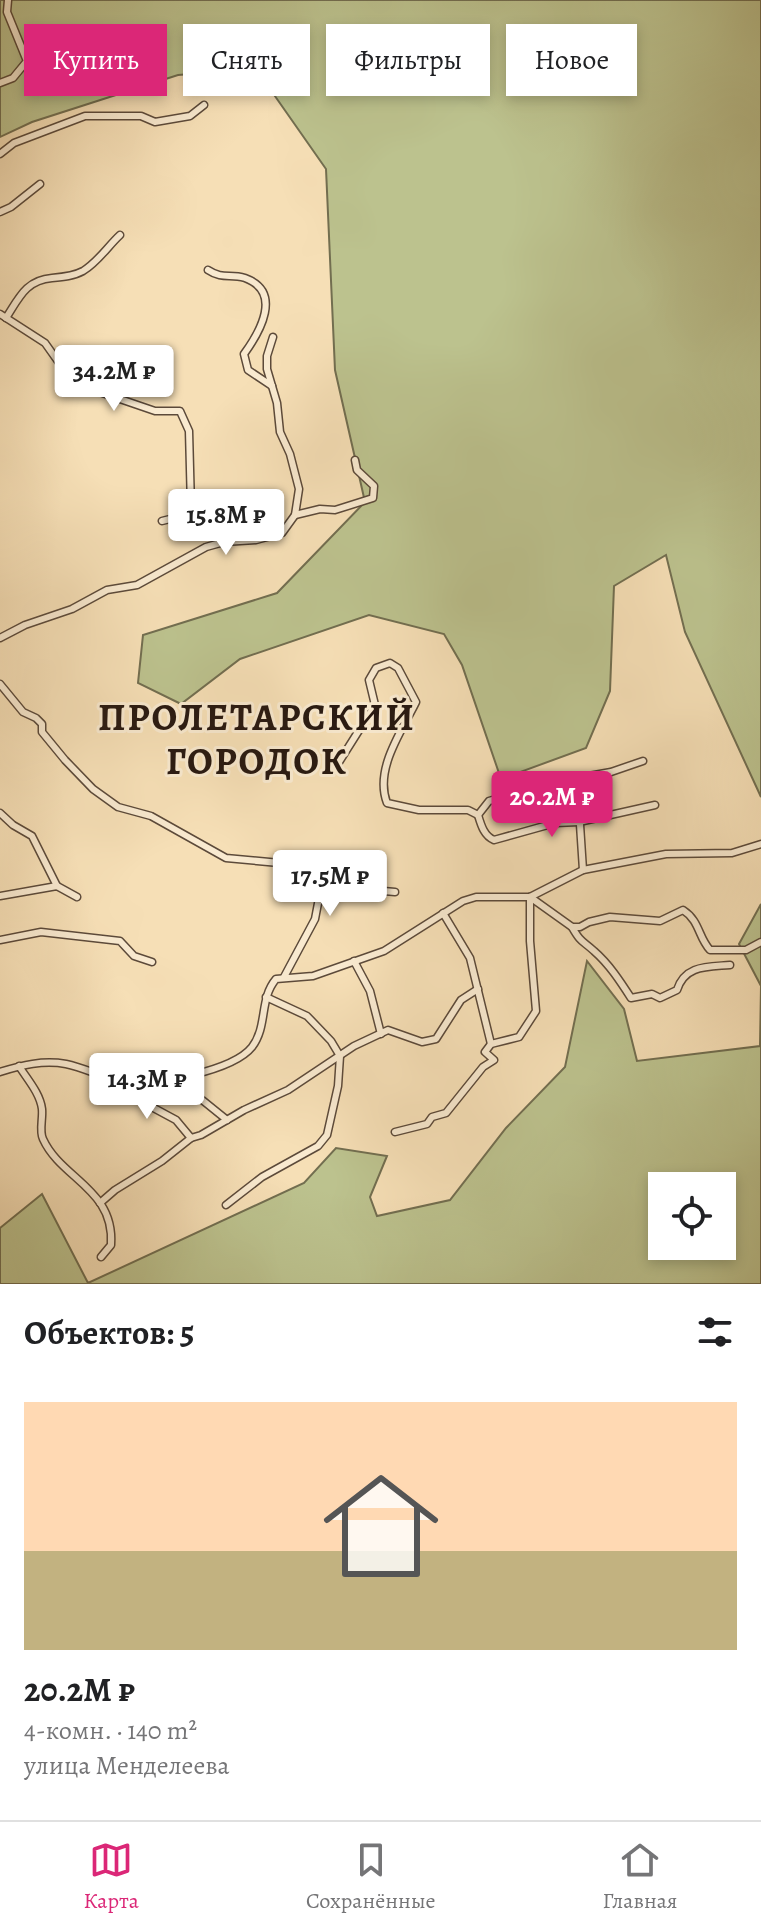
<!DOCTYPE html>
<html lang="ru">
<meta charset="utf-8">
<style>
body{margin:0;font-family:Alegreya,serif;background:#f2f2f2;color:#202124;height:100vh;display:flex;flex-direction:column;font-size:30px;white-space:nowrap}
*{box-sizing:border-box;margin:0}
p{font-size:26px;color:#757577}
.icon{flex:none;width:44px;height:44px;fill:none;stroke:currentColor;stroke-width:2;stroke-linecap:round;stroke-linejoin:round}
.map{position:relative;height:1284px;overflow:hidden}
.panel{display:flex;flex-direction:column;background:#fff;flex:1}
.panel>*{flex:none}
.banner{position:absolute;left:24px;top:24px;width:714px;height:72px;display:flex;gap:16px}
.controls{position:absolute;left:648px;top:1172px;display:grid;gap:16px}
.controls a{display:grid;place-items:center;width:88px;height:88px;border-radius:0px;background:#fff;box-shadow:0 4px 12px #0003;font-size:40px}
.price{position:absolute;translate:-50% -68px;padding:0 18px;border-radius:8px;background:#fff;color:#222;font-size:26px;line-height:52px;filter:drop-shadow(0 2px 4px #0008)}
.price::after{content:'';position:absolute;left:50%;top:48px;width:24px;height:18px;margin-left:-12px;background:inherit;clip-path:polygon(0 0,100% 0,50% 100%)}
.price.on{background:#db2777;color:#fff}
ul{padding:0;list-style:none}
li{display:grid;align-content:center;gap:16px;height:424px;padding:0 24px}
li+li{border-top:2px solid #e0e0e0}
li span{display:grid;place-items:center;height:248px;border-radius:0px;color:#555}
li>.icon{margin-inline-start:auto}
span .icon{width:144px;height:144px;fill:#fffc;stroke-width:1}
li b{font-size:34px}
h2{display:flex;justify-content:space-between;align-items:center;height:96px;padding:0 24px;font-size:34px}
.tag{padding:0 28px;border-radius:0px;background:#fff;box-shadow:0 4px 12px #0003;font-size:28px;line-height:72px}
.tag.on{background:#db2777;color:#fff}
.tab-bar{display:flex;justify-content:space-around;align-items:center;height:112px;border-top:2px solid #e0e0e0;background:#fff;font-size:22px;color:#757577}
.tab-bar a{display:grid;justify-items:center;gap:4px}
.tab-bar .on{color:#db2777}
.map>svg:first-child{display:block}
</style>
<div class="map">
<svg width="761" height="1284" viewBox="0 0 761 1284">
<rect width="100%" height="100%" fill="#f6dfb6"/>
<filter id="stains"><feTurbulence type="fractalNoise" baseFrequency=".0025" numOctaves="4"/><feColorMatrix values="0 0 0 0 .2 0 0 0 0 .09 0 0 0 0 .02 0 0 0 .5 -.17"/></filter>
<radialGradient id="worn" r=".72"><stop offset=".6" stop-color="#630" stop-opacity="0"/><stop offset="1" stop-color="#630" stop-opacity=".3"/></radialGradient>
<!-- green -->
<g fill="#bcc28e" stroke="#726e50" stroke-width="2" fill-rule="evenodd">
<path d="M0,0h761v797l-76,-165 -19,-77 -52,31 -4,105 -24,57 -85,31 -39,-114 -18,-31 -75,-19 -129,44 -59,45 -43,-21 5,-48 134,-42 88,-91 -30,-132 -9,-201 -70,-100 -78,6 -146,47 -32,15z"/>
<path d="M761,904v380h-761v-56l42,-34 46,89 216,-100 32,-35 51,8 -17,41 7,19 73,-16 56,-72 59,-61 22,-106 37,48 13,52 123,-15 1,-60 -22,-42zM662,1186h60v60h-60z"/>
</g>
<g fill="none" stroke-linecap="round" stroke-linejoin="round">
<!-- minor casing -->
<g stroke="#5c4a3a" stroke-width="9">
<g id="minor">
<path d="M0,83l13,-5 14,-17 -20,-49 1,-12"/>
<path d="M0,154l14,-11 71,-27h56l14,6 35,-6 14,-11"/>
<path d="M0,212l11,-5 29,-23"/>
<path d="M208,270c15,10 22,3 37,8 38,14 15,54 -1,76l4,16 24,16"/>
<path d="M0,314l45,29 22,31 15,12 73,25h25l9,20 2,76 -9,9 -20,5"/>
<path d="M6,318c13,-20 20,-38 46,-40 11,-1 22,-2 31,-7 15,-9 25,-25 37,-36"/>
<path d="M295,515l25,-6 15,1 38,-12 1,-12 -17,-16 -2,-10"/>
<path d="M0,638l25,-13 47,-16 35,-19 30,-5 69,-38 18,-5 32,-2 26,-7 13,-18 4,-26 -9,-35 -10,-22 -3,-29 -10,-34v-13l6,-19"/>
<path d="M0,684l23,28 13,6 6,6v8l23,28 28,29 25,18 33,9 75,42 75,7 3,3c0,15 3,21 15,30"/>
<path d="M334,770l41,-65 -6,-25 7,-12 14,-5 8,5 18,34c-14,29 -42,67 -29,101l32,7h49l10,5"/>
<path d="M577,779l6,91"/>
<path d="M0,813l13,12 19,11 25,50"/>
<path d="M478,815c3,10 6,21 16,25l61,-17 24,-1 76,-17"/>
<path d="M478,815l11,-14 72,-20 50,-9 32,-11"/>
<path d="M0,896l57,-10 20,11"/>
<path d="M530,897l42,30h8l9,-5 21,-5 50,4 23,-11c17,11 15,27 27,40h36l15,-8"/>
<path d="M443,913l27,45 21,86"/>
<path d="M572,927c9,16 10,13 22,24 15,13 26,30 37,47l21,-4 8,4 17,-8c8,-25 30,-23 53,-25"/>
<path d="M0,940l41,-8 79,9 14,15 18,6"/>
<path d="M354,961l16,30 11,43"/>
<path d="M284,977l31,-58 4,-21 8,-6 11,-5 57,5"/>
<path d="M19,1066c8,13 21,27 23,43 1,10 -3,22 1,30 18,40 72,50 68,106l-10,12"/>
<path d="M0,1072c22,-7 43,-12 66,-8 20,4 39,15 59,18 29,4 108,-11 127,-35 16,-21 7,-48 24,-68l37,-3 71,-25 79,-50 13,-4h54l53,-27 83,-16 66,-1 29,-9"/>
<path d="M175,1078l52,42"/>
<path d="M127,1082l23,24 26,14 15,18"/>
<path d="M395,1132l32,-8 5,-7 14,-4 37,-46 11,-7 -9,-8 6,-8 28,-7 17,-26 -6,-70v-44"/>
<path d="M100,1203l15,-13 47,-29 29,-23 10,-3 43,-25 44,-20 66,-44 34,-16 34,12 14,-3 25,-39 17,-11"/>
<path d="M226,1205l36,-28 56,-31 9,-11 11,-49 2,-30 -9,-15 -24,-25 -41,-19"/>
</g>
</g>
<!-- minor -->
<use href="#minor" stroke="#f9ead0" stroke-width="6"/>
</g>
<g text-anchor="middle" stroke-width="6" stroke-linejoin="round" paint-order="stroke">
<!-- district labels -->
<g font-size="38" font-weight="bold" letter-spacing="2" fill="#281911" stroke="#f9ead0">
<text x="257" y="730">ПРОЛЕТАРСКИЙ<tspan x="257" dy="44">ГОРОДОК</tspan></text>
</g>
</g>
<rect width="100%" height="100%" filter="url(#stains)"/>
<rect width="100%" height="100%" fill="url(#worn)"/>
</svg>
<div class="controls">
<a><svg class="icon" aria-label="locate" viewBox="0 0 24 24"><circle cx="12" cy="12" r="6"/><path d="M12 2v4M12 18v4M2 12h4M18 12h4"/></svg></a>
</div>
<b class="price" style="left:114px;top:413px">34.2M ₽</b>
<b class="price" style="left:226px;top:557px">15.8M ₽</b>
<b class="price on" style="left:552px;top:839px">20.2M ₽</b>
<b class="price" style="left:330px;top:918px">17.5M ₽</b>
<b class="price" style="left:147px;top:1121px">14.3M ₽</b>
<div class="banner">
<a class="tag on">Купить</a>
<a class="tag">Снять</a>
<a class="tag">Фильтры</a>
<a class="tag">Новое</a>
</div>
</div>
<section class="panel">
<h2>Объектов: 5<svg class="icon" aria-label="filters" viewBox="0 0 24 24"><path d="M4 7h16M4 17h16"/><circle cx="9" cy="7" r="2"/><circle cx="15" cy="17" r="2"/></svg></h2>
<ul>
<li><span style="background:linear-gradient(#ffd9b3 60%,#c2b280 0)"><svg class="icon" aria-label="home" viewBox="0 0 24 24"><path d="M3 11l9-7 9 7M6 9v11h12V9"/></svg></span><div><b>20.2M ₽</b><p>4-комн. · 140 m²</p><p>улица Менделеева</p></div></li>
</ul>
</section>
<nav class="tab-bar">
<a class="on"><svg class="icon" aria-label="map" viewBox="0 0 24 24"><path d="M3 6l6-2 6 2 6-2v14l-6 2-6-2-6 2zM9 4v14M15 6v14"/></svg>Карта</a>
<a><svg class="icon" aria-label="saved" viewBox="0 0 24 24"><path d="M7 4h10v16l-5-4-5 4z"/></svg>Сохранённые</a>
<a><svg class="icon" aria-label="home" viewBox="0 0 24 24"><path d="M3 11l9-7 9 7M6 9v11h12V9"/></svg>Главная</a>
</nav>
